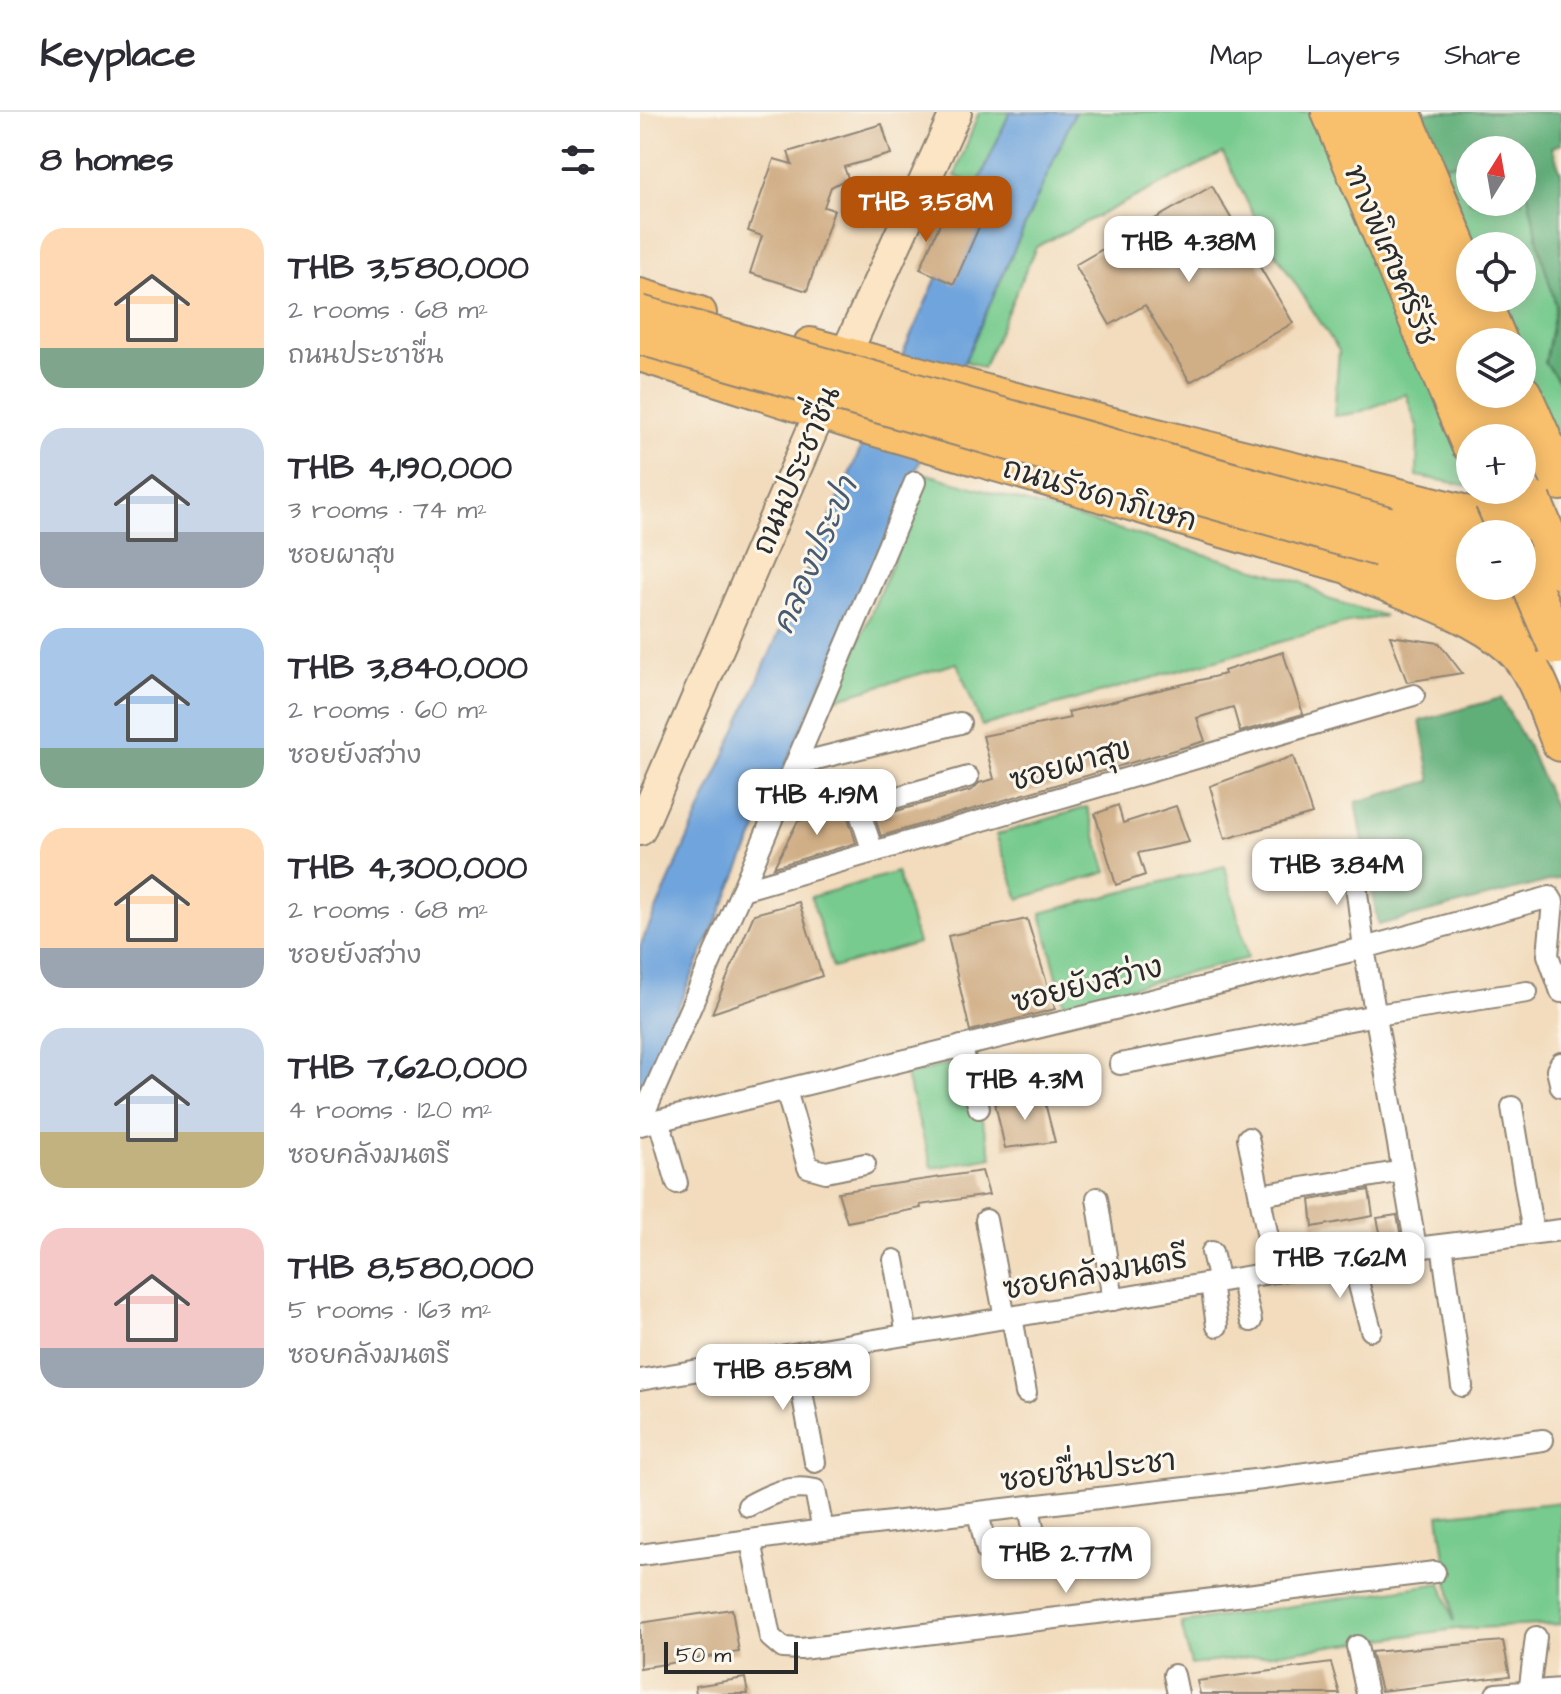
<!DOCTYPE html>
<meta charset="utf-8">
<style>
body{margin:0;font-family:"Architects Daughter","Playpen Sans Thai",sans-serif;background:#f7f7f7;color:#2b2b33;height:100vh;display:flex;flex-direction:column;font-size:30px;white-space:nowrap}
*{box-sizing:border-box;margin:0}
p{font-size:26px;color:#7c7c81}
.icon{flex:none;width:44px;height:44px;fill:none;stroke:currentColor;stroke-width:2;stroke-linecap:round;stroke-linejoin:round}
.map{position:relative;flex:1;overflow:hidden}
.sheet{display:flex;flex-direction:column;background:#fff;width:640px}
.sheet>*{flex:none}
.needle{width:52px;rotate:11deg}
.buttons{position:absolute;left:816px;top:24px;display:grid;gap:16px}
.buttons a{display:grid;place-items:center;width:80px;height:80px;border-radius:50%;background:#fff;box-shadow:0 4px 20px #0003;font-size:40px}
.scale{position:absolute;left:24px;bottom:20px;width:134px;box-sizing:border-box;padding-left:8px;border:4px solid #2b2b2b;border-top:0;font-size:22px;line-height:28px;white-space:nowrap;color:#2b2b2b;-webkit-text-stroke:6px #fbf7ec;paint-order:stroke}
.price{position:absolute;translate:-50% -68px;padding:0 18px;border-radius:16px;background:#fff;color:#222;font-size:26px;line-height:52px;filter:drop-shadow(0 2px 4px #0008)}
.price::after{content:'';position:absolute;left:50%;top:48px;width:24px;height:18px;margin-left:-12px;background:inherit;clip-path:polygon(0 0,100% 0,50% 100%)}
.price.on{background:#b45309;color:#fff}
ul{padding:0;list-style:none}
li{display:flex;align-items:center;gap:24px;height:200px;padding:0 40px}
li span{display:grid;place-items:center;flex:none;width:224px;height:160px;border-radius:24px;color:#555}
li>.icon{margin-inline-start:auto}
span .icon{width:96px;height:96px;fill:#fffc;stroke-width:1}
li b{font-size:34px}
h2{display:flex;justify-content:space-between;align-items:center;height:96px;padding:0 40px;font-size:34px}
header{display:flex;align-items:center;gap:48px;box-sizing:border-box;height:112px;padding:0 40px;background:#fff;border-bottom:2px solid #e1e1e2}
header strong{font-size:38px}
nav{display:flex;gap:44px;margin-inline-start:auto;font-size:28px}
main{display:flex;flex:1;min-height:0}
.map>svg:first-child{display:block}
</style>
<header>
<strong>Keyplace</strong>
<nav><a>Map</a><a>Layers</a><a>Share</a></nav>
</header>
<main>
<section class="sheet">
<h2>8 homes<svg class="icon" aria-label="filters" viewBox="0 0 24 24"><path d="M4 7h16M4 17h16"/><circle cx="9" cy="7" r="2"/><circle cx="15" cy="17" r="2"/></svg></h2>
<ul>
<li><span style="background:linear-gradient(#ffd9b3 75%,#7fa58c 0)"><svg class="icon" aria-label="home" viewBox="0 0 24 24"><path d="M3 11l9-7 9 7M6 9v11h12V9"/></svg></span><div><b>THB 3,580,000</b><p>2 rooms · 68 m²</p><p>ถนนประชาชื่น</p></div></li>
<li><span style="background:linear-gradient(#c9d6e8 65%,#9aa5b1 0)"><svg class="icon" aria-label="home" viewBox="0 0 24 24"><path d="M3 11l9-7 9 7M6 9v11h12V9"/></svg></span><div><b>THB 4,190,000</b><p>3 rooms · 74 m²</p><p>ซอยผาสุข</p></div></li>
<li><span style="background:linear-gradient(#a9c7e8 75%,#7fa58c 0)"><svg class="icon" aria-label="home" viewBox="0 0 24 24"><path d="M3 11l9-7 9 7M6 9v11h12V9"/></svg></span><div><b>THB 3,840,000</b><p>2 rooms · 60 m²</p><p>ซอยยังสว่าง</p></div></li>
<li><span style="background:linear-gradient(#ffd9b3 75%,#9aa5b1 0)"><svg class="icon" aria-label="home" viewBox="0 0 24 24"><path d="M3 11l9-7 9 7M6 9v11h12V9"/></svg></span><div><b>THB 4,300,000</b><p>2 rooms · 68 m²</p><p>ซอยยังสว่าง</p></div></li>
<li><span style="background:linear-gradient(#c9d6e8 65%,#c2b280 0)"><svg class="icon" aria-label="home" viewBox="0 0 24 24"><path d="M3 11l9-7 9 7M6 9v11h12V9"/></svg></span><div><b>THB 7,620,000</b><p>4 rooms · 120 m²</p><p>ซอยคลังมนตรี</p></div></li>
<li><span style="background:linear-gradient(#f6c9c9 75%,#9aa5b1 0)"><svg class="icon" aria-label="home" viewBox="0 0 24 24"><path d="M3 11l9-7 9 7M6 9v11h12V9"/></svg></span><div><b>THB 8,580,000</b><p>5 rooms · 163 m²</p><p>ซอยคลังมนตรี</p></div></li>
</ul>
</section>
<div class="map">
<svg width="921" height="1582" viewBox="0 0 921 1582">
<rect width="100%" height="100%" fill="#fbf7ec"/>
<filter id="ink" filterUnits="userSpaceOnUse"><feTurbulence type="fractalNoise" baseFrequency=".0125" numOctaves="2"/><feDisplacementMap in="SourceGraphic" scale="16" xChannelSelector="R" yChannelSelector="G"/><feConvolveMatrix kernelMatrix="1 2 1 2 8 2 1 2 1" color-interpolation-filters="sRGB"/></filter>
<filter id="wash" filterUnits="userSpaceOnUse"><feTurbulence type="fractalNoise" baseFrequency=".006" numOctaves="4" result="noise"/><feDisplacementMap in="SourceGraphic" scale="32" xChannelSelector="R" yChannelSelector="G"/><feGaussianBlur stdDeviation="1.8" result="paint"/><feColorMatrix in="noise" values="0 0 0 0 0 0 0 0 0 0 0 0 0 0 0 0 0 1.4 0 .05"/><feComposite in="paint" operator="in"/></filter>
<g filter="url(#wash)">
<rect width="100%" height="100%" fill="#f2dcbd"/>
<!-- green -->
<g fill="#77cb8e" stroke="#517b5c" stroke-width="2">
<path d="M339,0h31l-33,74 -22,-10z"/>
<path d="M435,0h238l157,355v19l-53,-10 1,-46 -12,-36 -49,19 -23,3 5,-65 -77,-119 -39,-79 -187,94 -53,121 -18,-7z"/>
<path d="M830,49v41h52v-35l19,87 15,52 -11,57 16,21v65c-18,-33 -39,-69 -39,-107h-10l-18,-44h28v-52h-50l-34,-80z"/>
<path d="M287,362l374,108 27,17 57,17 -38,7 -365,103 -25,-63 -122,36 68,-162z"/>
<path d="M447,695l20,65 -88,27 -23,-64z"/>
<path d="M585,754l23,92 -184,46 -23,-91z"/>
<path d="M257,760l21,71 -85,25 -22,-71z"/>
<path d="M325,947l27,98 -60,11 -26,-92z"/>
<path d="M921,1390v122l-105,5 -265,36 -10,-42 260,-40 13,39 -15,-107z"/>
</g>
<!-- forest -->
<g fill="#61af79" stroke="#466d52" stroke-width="2">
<path d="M773,0h148v32l-9,3 9,26v211l-16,-21 11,-57 -15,-52 -19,-87v-17h-52v11l-32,5z"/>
<path d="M861,586l29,52 31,73v55l-183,47 -22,-123 75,-21 -11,-60z"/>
</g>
<!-- water -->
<path fill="#70a4dc" stroke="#4e6884" stroke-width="2" d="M370,0h65l-435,981v-147z"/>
<g id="blocks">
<!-- building -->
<g fill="#d0ae86">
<path d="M242,12l9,30 -47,13 4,11 -17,9 -7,20 10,3 -27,81 -57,-18 12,-37 -14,-5 26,-72 18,5 -4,-12z"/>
<path d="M572,74l81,137 -103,59 -45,-77 -35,20 -35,-60z"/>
<path d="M305,100l34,15 -25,57 -34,-15z"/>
<path d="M750,524l49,7 23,30 -55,9z"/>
<path d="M643,540l20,62 -63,18 -7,-25 -36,11 8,23 -324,95 -6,-19 97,-27 7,-7 15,-4 -11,-43 87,-18 -2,-6 157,-38 -1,-3z"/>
<path d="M653,644l19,58 -87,25 -15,-53z"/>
<path d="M478,693l5,18 53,-17 13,36 -51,11 7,22 -29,10 -21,-71z"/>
<path d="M206,699l10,32 -82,24 24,-46z"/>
<path d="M159,790l23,74 -110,37 42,-99z"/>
<path d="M387,807l28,90 -85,22 -22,-95z"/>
<path d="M403,983l12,47 -50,6 -10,-45z"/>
<path d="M342,1059l7,24 -69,10 1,3 -74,14 -9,-30z"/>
<path d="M729,1078l4,26 -60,11 -3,-27z"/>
<path d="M757,1103l4,22 -19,4 -5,-23z"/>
<path d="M92,1497l7,43 -99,16v-45z"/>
<path d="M863,1529l7,35 -129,15 -10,-39z"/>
<path d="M691,1551l9,31h-140l-3,-13z"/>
<path d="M105,1566l3,16h-52l-1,-8z"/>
</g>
</g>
</g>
<g filter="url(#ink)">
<use href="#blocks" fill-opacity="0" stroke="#8e8474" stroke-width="2"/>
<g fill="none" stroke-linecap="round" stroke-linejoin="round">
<!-- street casing -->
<g stroke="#8e8474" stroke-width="24">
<g id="street">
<path d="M156,652l164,-41"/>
<path d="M233,740l-12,-36 1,-6 4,-4 102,-29"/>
<path d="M713,749l11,87 52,300"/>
<path d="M102,778l672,-195"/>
<path d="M321,934l18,62"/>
<path d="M921,951l-4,7 4,17"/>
<path d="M480,952l256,-49 151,-23"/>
<path d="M146,978l22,77 18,5 39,-8"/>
<path d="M872,995l21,126"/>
<path d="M19,1009l18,62"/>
<path d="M0,1011l102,-233 173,-408"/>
<path d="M0,1013l724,-177 186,-51 3,5 -5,53 13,37"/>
<path d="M608,1026l27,134"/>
<path d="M620,1083l143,-24"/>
<path d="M457,1086l16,102"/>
<path d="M346,1108l19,98"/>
<path d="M802,1133l20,141"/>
<path d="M572,1140l7,30"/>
<path d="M712,1147l19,71"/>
<path d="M254,1148l13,75"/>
<path d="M601,1166l10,43"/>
<path d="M571,1171l6,43"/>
<path d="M372,1205l14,76"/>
<path d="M155,1242l20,108"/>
<path d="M0,1268l776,-132 145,-18"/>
<path d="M108,1394c22,-12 42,-22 67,-16l8,40"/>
<path d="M389,1395l11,57"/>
<path d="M338,1401l9,38"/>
<path d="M111,1429l19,96 13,11 18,1 634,-77"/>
<path d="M0,1443l183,-25 440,-51 280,-39"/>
<path d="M717,1534l10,48"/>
<path d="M534,1563l4,19"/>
<path d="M856,1582l65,-5"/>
<path d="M889,1582l7,-57"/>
</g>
</g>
<!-- secondary casing -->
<g stroke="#8e8474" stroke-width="34">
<path id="secondary" d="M0,718l194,-450 122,-268"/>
</g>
<!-- primary casing -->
<g stroke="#8e8474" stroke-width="36">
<g id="primary">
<path d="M0,183l60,18"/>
<path d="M170,232l258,69 388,96 67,21"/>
<path d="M0,243l222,71 519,151"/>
<path d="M748,411l82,21"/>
<path d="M739,438l91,28"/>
<path d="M856,474l58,18"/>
<path d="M813,485l108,31"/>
</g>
</g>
<!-- highway casing -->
<g stroke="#8e8474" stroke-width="42">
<g id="highway">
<path d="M691,0l139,331"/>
<path d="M727,0l103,243"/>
<path d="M761,0l69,164"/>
<path d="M840,186l18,44"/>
<path d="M846,282l19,44"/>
<path d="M882,282l39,87"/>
<path d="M717,458c46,20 116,41 154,75 26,24 37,65 50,97"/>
</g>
</g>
<!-- street -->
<use href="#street" stroke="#fff" stroke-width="20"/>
<!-- secondary -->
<use href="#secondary" stroke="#fce5c4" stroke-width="30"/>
<!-- primary -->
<use href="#primary" stroke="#f8bf6c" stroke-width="32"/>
<!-- highway -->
<use href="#highway" stroke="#f8bf6c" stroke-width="38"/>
<!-- primary-bridge casing -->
<g stroke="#8e8474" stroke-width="36" stroke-linecap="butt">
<g id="primary-bridge">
<path d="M0,200l748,211"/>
<path d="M0,226l739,212"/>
</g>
</g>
<!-- highway-bridge casing -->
<g stroke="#8e8474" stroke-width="42" stroke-linecap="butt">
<g id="highway-bridge">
<path d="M854,388l15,34"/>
<path d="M892,389l29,69"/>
<path d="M882,452l35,81"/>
</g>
</g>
<!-- primary-bridge -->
<use href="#primary-bridge" stroke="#f8bf6c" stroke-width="32"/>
<!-- highway-bridge -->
<use href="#highway-bridge" stroke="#f8bf6c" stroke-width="38"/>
</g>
</g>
<g text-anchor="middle" stroke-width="6" stroke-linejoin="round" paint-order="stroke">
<!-- street labels -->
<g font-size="30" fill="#2b2b2b" stroke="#fbf7ec">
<text transform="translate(751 143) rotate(67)" y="10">ทางพิเศษศรีรัช</text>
<text transform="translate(156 358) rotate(-67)" y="10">ถนนประชาชื่น</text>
<text transform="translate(460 382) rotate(16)" y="10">ถนนรัชดาภิเษก</text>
<text transform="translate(430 652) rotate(-16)" y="10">ซอยผาสุข</text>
<text transform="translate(447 872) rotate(-14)" y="10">ซอยยังสว่าง</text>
<text transform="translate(455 1161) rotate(-10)" y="10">ซอยคลังมนตรี</text>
<text transform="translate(448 1358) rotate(-7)" y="10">ซอยชื่นประชา</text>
</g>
<!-- water labels -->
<g font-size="32" font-style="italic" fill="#475b72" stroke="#fbf7ec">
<text transform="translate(174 443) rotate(-66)" y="11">คลองประปา</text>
</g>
</g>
</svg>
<div class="buttons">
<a><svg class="needle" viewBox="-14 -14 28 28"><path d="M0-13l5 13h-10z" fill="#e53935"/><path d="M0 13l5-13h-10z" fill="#7c7c81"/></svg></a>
<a><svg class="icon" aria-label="locate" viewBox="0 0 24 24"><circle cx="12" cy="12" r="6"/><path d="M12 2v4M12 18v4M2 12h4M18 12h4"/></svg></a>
<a><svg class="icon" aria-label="layers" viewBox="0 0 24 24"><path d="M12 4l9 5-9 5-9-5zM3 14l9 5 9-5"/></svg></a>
<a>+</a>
<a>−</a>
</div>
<div class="scale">50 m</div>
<b class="price on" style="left:286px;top:132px">THB 3.58M</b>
<b class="price" style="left:549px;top:172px">THB 4.38M</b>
<b class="price" style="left:177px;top:725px">THB 4.19M</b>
<b class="price" style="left:697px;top:795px">THB 3.84M</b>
<b class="price" style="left:385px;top:1010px">THB 4.3M</b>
<b class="price" style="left:700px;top:1188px">THB 7.62M</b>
<b class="price" style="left:143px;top:1300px">THB 8.58M</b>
<b class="price" style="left:426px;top:1483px">THB 2.77M</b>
</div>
</main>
